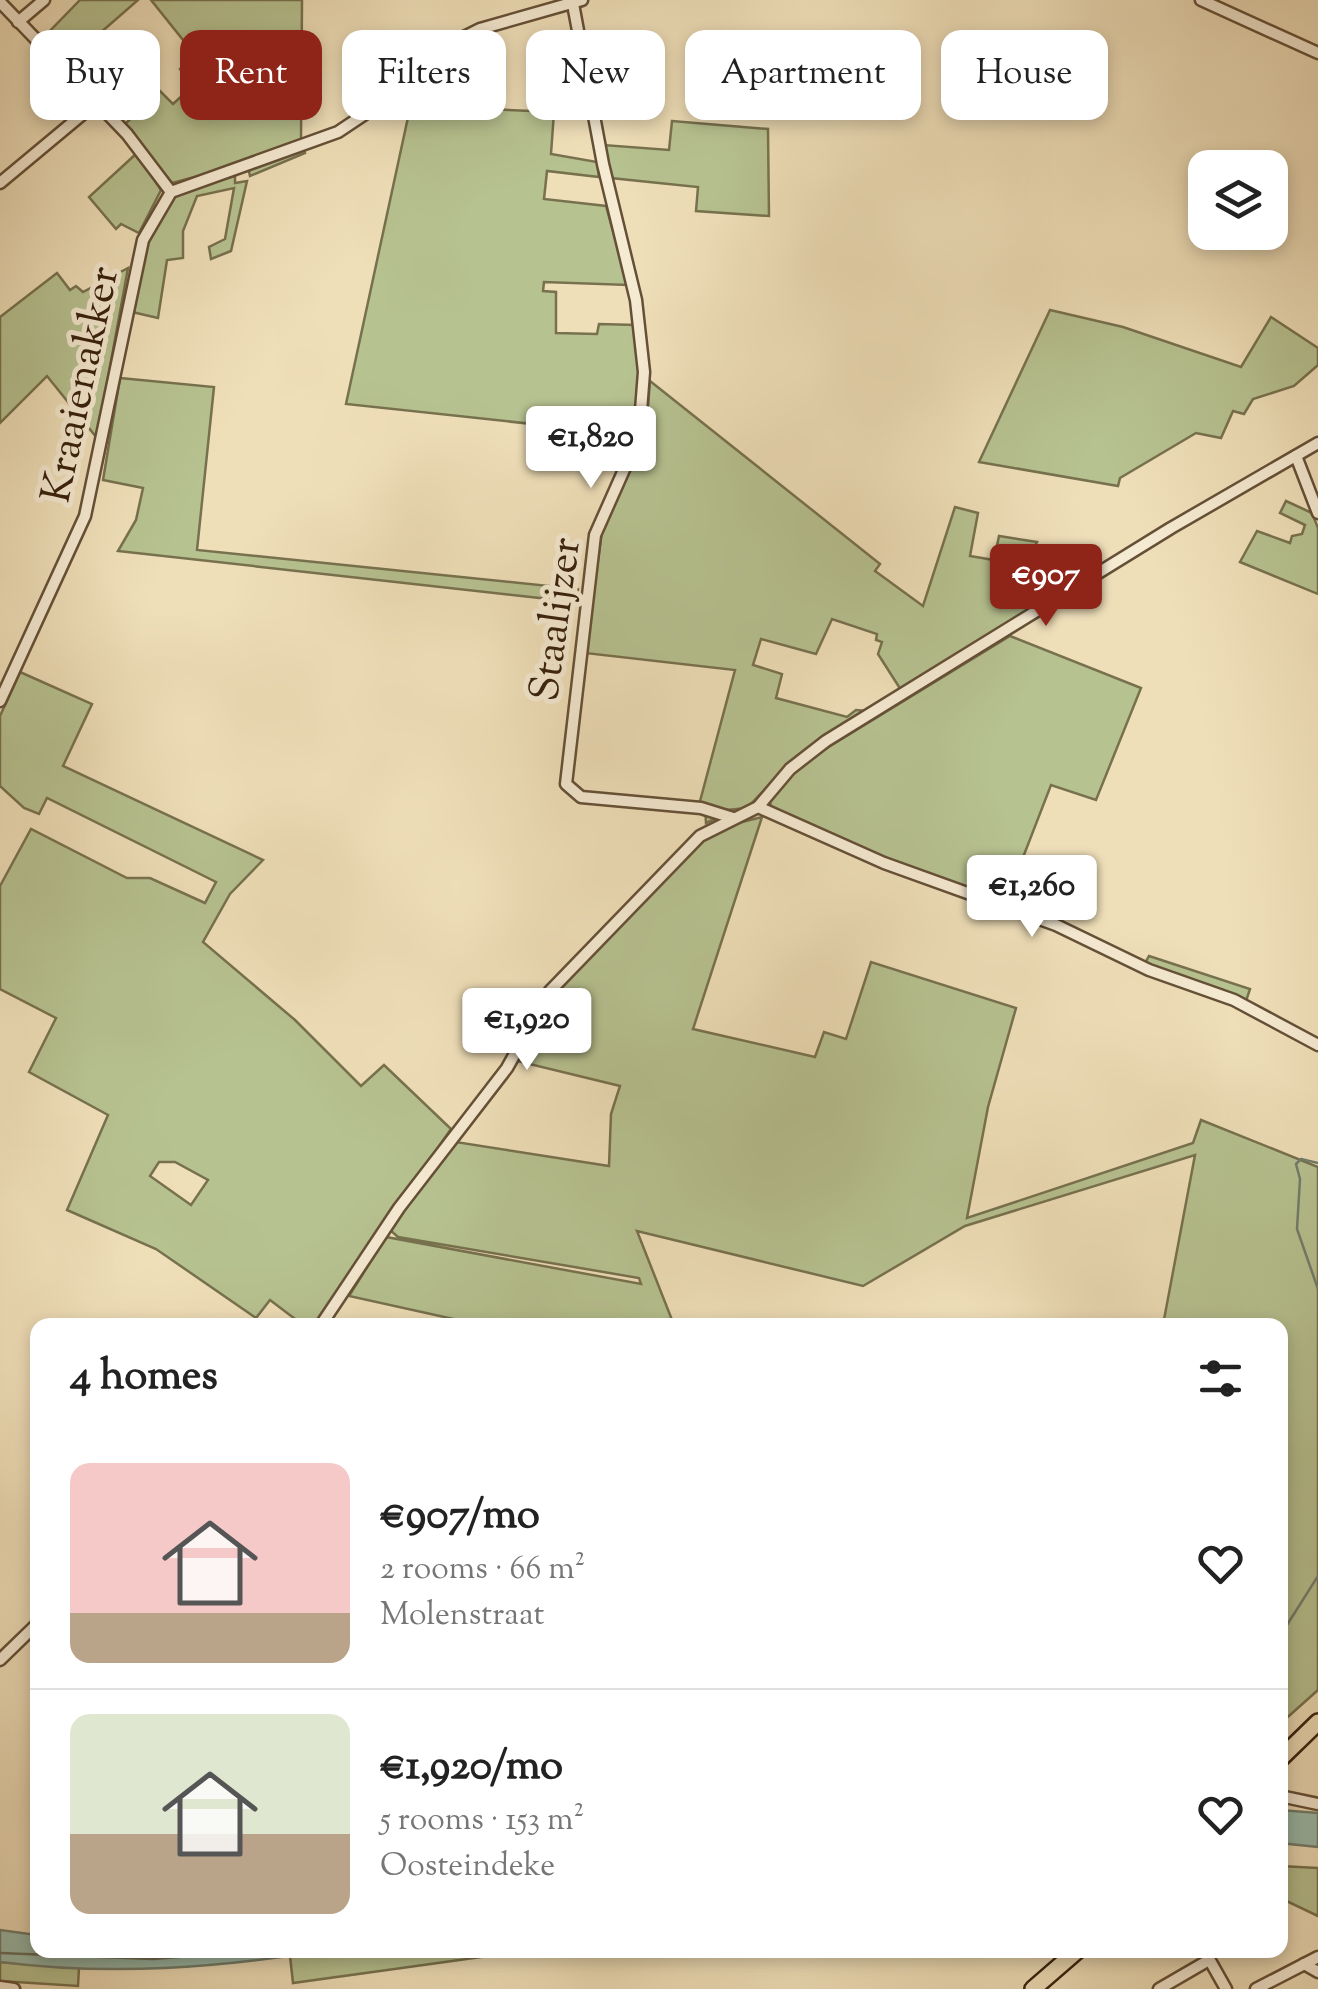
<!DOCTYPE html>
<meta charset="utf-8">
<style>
body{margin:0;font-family:"Sorts Mill Goudy",serif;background:#f6f6f6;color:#222;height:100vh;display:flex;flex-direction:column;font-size:38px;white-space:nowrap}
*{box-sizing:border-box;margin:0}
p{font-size:32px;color:#767676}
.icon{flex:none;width:55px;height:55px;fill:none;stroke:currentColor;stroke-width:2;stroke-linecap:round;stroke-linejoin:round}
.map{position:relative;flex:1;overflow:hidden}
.panel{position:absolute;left:30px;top:1318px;width:1258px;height:640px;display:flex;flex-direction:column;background:#fff;border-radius:20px;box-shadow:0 5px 15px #0003}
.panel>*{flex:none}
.top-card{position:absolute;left:30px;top:30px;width:1260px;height:90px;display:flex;gap:20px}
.buttons{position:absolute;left:1188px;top:150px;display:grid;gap:20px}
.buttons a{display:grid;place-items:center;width:100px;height:100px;border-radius:20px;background:#fff;box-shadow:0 5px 15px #0003;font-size:50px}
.price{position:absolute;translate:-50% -85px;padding:0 22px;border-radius:10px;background:#fff;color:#222;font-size:32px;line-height:65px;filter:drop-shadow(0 2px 5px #0008)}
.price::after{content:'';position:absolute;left:50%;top:60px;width:30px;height:22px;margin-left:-15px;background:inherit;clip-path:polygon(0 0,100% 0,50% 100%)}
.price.on{background:#8f2418;color:#fff}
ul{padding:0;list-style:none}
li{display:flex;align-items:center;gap:30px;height:250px;padding:0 40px}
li+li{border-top:2px solid #e0e0e0}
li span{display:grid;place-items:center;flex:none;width:280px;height:200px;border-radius:20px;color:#555}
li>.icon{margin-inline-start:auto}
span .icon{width:120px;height:120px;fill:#fffc;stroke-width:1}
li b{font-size:42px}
h2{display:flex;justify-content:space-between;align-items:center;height:120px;padding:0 40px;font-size:42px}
.pill{padding:0 35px;border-radius:20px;background:#fff;box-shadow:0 5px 15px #0003;font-size:35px;line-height:90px}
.pill.on{background:#8f2418;color:#fff}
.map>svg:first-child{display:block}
</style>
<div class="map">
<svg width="1318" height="1989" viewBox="0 0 1318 1989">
<rect width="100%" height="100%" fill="#efdfb9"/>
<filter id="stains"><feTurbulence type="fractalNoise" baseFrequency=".002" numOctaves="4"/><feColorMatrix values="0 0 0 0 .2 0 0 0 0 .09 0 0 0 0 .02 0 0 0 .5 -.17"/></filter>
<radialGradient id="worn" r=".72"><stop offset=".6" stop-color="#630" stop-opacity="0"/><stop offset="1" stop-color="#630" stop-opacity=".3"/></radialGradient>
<!-- green -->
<g fill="#b7c291" stroke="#77714e" stroke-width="2.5" fill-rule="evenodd">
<path d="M80,0h58l-70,61 30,35 -10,10 -51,-54 8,-7 -4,-5z"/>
<path d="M151,0h151l-1,139 4,14 -55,23 -3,-13 -75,20 -47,-59 35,-33 13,13 21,-19 -14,-16 15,-14z"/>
<path d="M462,43l2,65 90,4 -3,42 46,8 2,15 -52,-6 -3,28 62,7 22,79 -84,-3 -1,9 13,1v41l41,1 2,-10 37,1 5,52 -6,58 -289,-31 69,-319z"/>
<path d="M672,121l96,8 1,87 -73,-5 2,-24 -87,-9 -7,-33 65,5z"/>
<path d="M137,153l24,37 -22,43 -18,-9 -5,5 -27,-32z"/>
<path d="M235,176v7l12,-2 -16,70 -20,8 -2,-12 16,-8 9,-51 -37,8 -14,35v27l-16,2 -9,58 -26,-6c8,-36 13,-91 44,-116 15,-12 41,-15 59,-20z"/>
<path d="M128,268l-31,170 -50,-62 -47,47v-106l57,-44 13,17 6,-4 7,6z"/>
<path d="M1050,310l73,17 118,40 30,-50 47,31v17l-24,21 -41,13 -9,15 -11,-3 -12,27 -25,-5 -76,45 -2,8 -139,-24z"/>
<path d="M120,378l94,9 -17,163 381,39 -2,13 -458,-51 18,-31 7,-32 -40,-8z"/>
<path d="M650,381l230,183 -5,7 48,35 32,-99 23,6 -8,43 24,4 5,-24 38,6 -10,20 9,46 -135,82 -23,-36 4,-12 -6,-2 1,-6 -45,-15 -16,35 -55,-15 -8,26 29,9 -6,24 71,19 9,-7 11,1 -71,46 -49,51 -30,3 -2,8 -9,4 -1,-17 -6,-1 36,-135 -150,-17 18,-129 43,-91z"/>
<path d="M1286,501l26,12 6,15v66l-78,-32 17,-31 33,12 2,-7 10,-2 3,-9 -25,-12z"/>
<path d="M1010,636l131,52 -45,112 -45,-15 -46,119 -117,-44 -117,-53 -1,-5 21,-29 26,-19z"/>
<path d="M20,672l72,32 -29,62 200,94 -33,34 -27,48 92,78 66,66 23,-21 67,64 -137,196h-11l-33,-25 -14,18 -100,-69 -89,-39 41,-95 -79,-43 27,-54 -56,-29v-103l31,-57 96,49h23l55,25 11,-21 -169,-84 -8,16 -15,-6 -24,-22v-70zM159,1162h16l33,18 -17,25 -41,-29z"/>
<path d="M762,817l-69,212 122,28 9,-25 22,7 25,-77 145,46 -28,99 -21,111 226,-75 8,-23 117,47v523l-38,34v-399h-117l32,-170 -230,71 -102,60 -226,-55 37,94h-216v-5l-109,-24 37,-59 255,47 -2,-6 -241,-41 -9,-8 67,-87 153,24 2,-52 9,-28 -103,-25 34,-63 113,-120 40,-38 34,-17z"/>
<path d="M1149,956l101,33 -4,12 -101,-38z"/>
<path d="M1280,1866l38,2v48l-38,-18z"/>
<path d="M328,1950h203l-238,33 -3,-27z"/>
<path d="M0,1962l79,6 -1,18 -78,-5z"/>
</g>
<!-- water -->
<g fill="#9abdad" stroke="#727e6d" stroke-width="2.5">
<path d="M1280,1810l38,3v34l-38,-4z"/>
<path d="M0,1930l37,5 1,15h290c-109,18 -217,26 -328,12z"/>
</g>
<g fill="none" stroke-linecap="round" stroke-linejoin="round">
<!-- shore -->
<path stroke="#686e5c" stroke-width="2.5" d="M0,1953l153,6 113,-9"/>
<!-- stream -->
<g stroke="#727e6d" stroke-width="2.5">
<path d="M1318,1163l-17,-4 -5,5 4,15 -3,50 21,60"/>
<path d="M1280,1636l38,-60"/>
</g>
<!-- street casing -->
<g stroke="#655037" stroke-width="15">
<g id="street">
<path d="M1201,0l117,53"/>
<path d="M0,2l127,132 44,58"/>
<path d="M573,4l30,160 33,136 8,72 -5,64 -44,99 -29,249 15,13 120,11 32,10"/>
<path d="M18,22l26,-22"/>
<path d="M0,183l96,-80"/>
<path d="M1296,456l22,57"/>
<path d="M0,701l85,-185 58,-276 28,-48 167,-60 57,-38 59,-52 26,-13 102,-29"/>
<path d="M758,807l126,56 172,62 93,45 85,30 84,45"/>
<path d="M321,1325l78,-117 108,-140 43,-77 150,-155 58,-29 32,-38 36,-28 345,-213 147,-85"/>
<path d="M0,1660l38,-37"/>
<path d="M1280,1796l38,8"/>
<path d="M1204,1950l22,39"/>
<path d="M1304,1964l14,8"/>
<path d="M0,1987l14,2"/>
<path d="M1159,1989l50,-29"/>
<path d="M1256,1989l62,-32"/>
</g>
</g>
<!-- primary casing -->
<g stroke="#37200c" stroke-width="20">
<g id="primary">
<path d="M1280,1759l38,-37"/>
<path d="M1033,1989l45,-39"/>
</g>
</g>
<!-- street -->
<use href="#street" stroke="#f5ead2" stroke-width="10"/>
<!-- primary -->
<use href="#primary" stroke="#efdfb9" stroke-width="15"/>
</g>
<g text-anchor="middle" stroke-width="10" stroke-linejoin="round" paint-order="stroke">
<!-- street labels -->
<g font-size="42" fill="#37200c" stroke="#f5ead2">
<text transform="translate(78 384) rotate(-78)" y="15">Kraaienakker</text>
<text transform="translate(553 619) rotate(-82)" y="15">Staalijzer</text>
</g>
</g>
<rect width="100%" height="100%" filter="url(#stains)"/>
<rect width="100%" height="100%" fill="url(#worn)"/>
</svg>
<div class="buttons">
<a><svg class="icon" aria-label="layers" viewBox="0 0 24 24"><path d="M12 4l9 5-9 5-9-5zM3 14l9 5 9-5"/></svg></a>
</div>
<b class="price" style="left:591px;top:491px">€1,820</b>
<b class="price on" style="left:1046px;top:629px">€907</b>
<b class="price" style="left:1032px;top:940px">€1,260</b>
<b class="price" style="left:527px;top:1073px">€1,920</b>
<div class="top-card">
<a class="pill">Buy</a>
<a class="pill on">Rent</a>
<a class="pill">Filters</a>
<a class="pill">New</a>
<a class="pill">Apartment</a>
<a class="pill">House</a>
</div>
<section class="panel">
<h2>4 homes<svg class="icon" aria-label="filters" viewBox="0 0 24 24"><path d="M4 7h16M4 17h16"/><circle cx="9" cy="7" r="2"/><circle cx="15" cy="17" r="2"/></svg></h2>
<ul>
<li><span style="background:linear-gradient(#f6c9c9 75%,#b9a48a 0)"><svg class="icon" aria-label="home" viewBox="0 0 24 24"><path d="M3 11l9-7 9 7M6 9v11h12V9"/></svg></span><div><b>€907/mo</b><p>2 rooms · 66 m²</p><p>Molenstraat</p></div><svg class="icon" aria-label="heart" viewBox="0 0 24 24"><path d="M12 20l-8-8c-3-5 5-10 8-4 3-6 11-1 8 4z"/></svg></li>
<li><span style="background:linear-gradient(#dfe7d0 60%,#b9a48a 0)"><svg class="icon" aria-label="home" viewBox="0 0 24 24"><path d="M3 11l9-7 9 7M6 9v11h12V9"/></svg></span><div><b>€1,920/mo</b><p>5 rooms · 153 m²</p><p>Oosteindeke</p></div><svg class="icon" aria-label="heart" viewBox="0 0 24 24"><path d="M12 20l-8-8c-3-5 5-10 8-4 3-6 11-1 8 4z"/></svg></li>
</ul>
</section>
</div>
